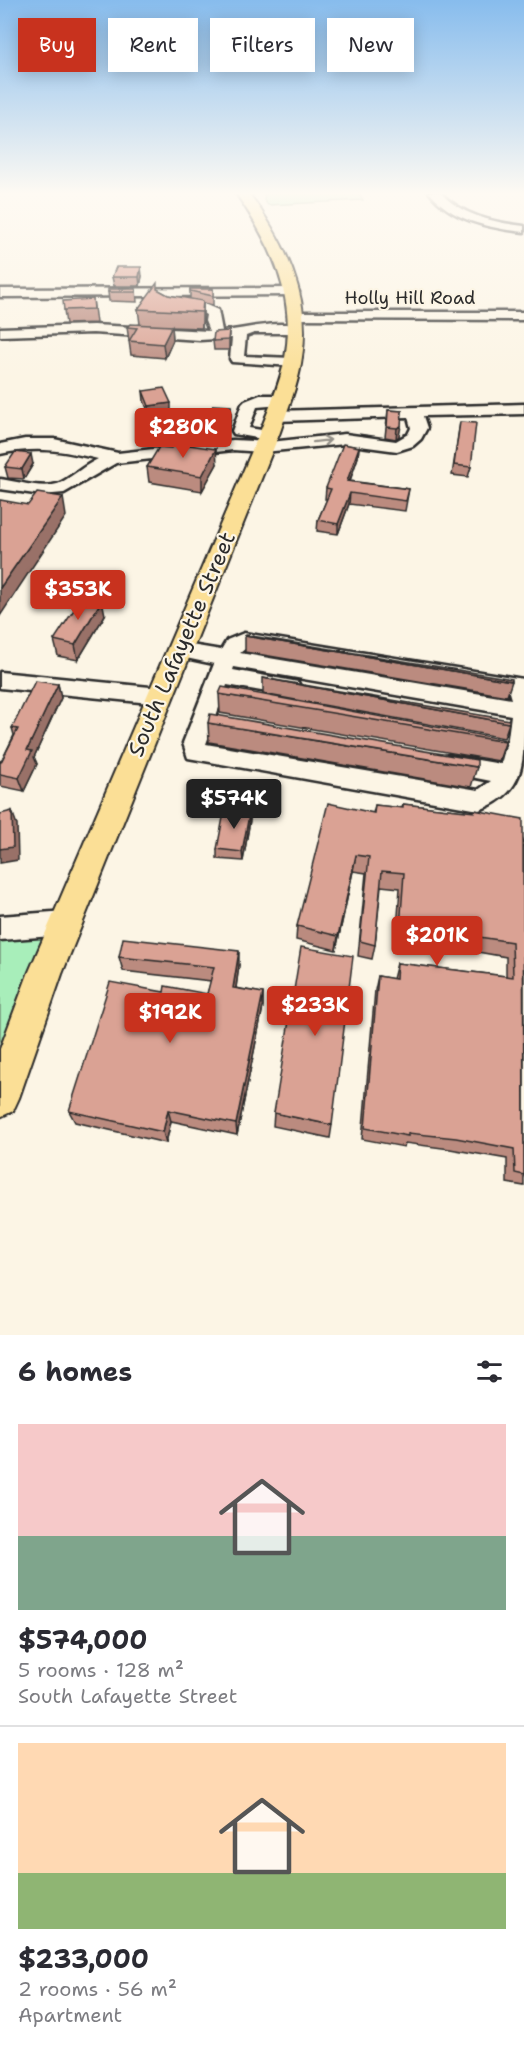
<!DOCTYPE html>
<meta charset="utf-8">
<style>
body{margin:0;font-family:"Shantell Sans",sans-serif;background:#f2f2f3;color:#2b2b33;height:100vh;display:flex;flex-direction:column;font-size:22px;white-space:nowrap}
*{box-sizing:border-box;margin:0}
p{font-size:20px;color:#7c7c81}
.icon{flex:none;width:33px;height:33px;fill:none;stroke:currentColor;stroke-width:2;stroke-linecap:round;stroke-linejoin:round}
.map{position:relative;height:1335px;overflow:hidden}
.drawer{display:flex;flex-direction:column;background:#fff;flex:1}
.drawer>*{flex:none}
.hud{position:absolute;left:18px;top:18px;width:489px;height:54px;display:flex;gap:12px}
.price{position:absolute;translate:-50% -51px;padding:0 14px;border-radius:6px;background:#c8321e;color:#fff;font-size:20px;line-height:39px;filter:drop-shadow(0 2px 3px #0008)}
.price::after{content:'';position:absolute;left:50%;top:36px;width:18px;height:14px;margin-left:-9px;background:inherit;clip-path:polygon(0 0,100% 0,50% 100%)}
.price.selected{background:#222;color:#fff}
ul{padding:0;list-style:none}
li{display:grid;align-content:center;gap:12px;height:318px;padding:0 18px}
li+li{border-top:2px solid #e1e1e2}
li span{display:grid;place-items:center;height:186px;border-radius:0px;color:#555}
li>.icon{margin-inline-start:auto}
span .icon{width:108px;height:108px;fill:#fffc;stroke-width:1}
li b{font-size:26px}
h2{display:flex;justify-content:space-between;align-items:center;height:72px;padding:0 18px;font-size:26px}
.tag{padding:0 21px;border-radius:0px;background:#fff;box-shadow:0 3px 15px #0003;font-size:21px;line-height:54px}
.tag.selected{background:#c8321e;color:#fff}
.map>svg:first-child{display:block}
</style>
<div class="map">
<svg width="524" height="1335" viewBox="0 0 524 1335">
<rect width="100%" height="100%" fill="#fcf5e5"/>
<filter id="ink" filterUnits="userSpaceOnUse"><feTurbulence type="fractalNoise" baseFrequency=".0167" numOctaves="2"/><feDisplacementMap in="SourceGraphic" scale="12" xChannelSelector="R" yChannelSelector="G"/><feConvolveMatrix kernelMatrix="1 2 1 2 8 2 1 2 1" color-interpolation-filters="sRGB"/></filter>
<g filter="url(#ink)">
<!-- green -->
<g fill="#a8eeba" stroke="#6a8c72" stroke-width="1.5">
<path d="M265,192h93l5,8 -95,5 -4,-5z"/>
<path d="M65,924l-65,174v-170z"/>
</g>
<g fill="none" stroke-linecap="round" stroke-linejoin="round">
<!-- minor casing -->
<g stroke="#2b2b2b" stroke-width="5">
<g id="minor">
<path d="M429,192h11c22,24 53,30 84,34v6c-35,-4 -72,-11 -95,-40z"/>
<path d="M293,288l4,1 2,3 -2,3 -297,2v-8z"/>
<path d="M176,302l28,2 14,6 4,21c26,-2 52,-11 78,-5l2,3 -2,3 -5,1h-41l-8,3 -2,20 48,2 7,4 -7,4 -60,-4 -2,-3 2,-21 -32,2 -107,-7 -93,3v-8l93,-3 116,6 -4,-10 1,-6 -5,-3 -30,-3 -1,-3 1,-3z"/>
<path d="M295,312h229v8l-234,-1 -2,-3 2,-3z"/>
<path d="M260,395h21l8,5 -8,5 -24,2 -8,21 25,4 2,3 -8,5 -34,-6 -2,-3 10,-27 3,-3z"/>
<path d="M524,404v10l-101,2 4,12 -6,11 -8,7 -16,5 -52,-7 -81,8 -31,-2 -117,13 -52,30 -22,2 -42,-6v-10c17,2 46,12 62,3 12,-7 23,-17 36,-23 -37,-9 -61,-13 -98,-5v-10l25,-5h29l64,14 115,-13 37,2 75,-8 51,7 12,-7 3,-6 -3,-11 -133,4 -8,-5 8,-5z"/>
<path d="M244,633l279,46c1,12 1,29 1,42 0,44 0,72 -45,89l-291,-52 -5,-15 31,-79 -42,-9 -3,-5 3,-5 7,-2 42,7 6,-10zM246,648l263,44 2,7 -271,-46zM234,667l277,48 -3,23 -7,26 -52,-9 -8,2 -4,7 4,7 50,10 -13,9 -272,-46 21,-59 63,11 8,-2 3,-6 -3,-6 -65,-12z"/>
<path d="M0,672l160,16 8,2 3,6 -3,6 -8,2 -160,-16z"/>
<path d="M66,911l9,3 4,9 -4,9 -9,3 -66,5v-24z"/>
</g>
</g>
<!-- major casing -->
<g stroke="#2b2b2b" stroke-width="4">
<path id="major" d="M235,192h13c36,49 64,103 54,165 -3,26 -14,51 -22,75l-218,542 -43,124 -6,13 -13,6v-68l28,-75 232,-542c9,-24 20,-48 25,-74 12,-63 -15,-116 -50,-166z"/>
</g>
<!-- minor -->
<use href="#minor" fill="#fcf5e5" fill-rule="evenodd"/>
<!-- major -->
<use href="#major" fill="#fbdf96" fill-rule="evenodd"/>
</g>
<!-- wall -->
<g fill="#bb8b7f" stroke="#2b2b2b" stroke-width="1.5">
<path d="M142,276l-2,10h-26l-2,-9z"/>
<path d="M136,289l1,13 -28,-1 -1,-9z"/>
<path d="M157,289l11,6 22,4v-10h23v16l-10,-2v13l-1,12 -30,-1 1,13 -8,18 -34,-3 -4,-28 13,-3 -2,-15z"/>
<path d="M93,299l3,24 -30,1 -2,-14z"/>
<path d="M229,331v19h-15l-1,-9z"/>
<path d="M143,391l28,22 -21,3 -6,-15z"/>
<path d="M388,410l14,1 -3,25 -3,3 -11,-2z"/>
<path d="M231,416l-3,17 -19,-1 -1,-10z"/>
<path d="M460,422l11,45 -3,10 -16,-2z"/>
<path d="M359,447l-1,10 -8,24 59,8 -4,22 -56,-7 -11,30 -21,-3 1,-11 9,-21h-2l1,-11z"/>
<path d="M33,464l-9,15 -16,-1 -3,-11z"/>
<path d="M217,464l-15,27 -53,-9 -2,-15z"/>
<path d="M105,615l-27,45 -20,-4 -4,-16z"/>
<path d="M245,636l267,45 -5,15 -262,-44z"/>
<path d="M263,678l246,45 -5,15 -241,-44z"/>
<path d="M58,684l3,14 -27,59 3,7 -13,27 -24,-5v-25l1,1 13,-27 -2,-7z"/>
<path d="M219,694l287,46 -7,21 -279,-48z"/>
<path d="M208,723l269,44 -6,20 -262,-45z"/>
<path d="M403,804l70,8 1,-2 50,30v346l-17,-3v-24l-57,-10 -45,-6 -1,4 -42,-8 13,-149 3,-14 15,3 4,-16 109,13v-19l-57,-10 -1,3 -52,-7 4,-55 -19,-2 -6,59 -3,14 -14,-3 8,-83 -13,-2 -17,79 -40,-10 1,-14 76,-113 2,-8 27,3z"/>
<path d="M250,820l-7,41 -26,-2v-10z"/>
<path d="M119,957l120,8 -3,23 27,5v14l-26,128 -66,-14 -5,22 -91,-21 -6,-11 95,-119 43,2 4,-13 -88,-10z"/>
<path d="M274,1113l58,12 -2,13 -57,-12z"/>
</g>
<!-- shaded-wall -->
<g fill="#997168" stroke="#2b2b2b" stroke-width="1.5">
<path d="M141,267l1,9 -2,10 -1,-9z"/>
<path d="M203,301v15l-1,12v-16z"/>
<path d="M172,326l1,14 -8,18 -2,-14z"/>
<path d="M171,403v10l-21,3 -1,-10z"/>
<path d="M231,406v10l-3,17 -1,-10z"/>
<path d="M401,426l-2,10 -3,3 1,-11z"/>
<path d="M359,447l-1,10 -12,34 1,-10z"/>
<path d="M216,449l1,15 -15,27v-15z"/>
<path d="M31,454l2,10 -9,15 -2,-10z"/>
<path d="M350,493l-1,11 -11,30v-10z"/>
<path d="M63,497l3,19 -66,100v-28z"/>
<path d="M102,600l3,15 -27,45 -3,-15z"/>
<path d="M58,684l3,14 -27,59 3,7 -13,27 -5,-13 8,-28z"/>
<path d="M250,810v10l-7,41 -1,-9z"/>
<path d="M12,811l5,14 1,35 -18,3v-14z"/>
<path d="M356,855l-3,16 -17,79 2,-14z"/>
<path d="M239,951v14l-5,37 -1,-14z"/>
<path d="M263,993v14l-26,128 -1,-11z"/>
<path d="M168,1110l3,11 -5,22 -3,-11z"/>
</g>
<!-- building -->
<g fill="#daa294" stroke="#2b2b2b" stroke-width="1.5">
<path d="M116,267h25l-2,10h-27z"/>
<path d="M157,283v6l11,6 35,6 -1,11 -64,-3z"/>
<rect x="108" y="289" width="28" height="3"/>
<path d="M190,289h23v7l-23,-5z"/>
<path d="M93,299l1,10 -30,1 -1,-9z"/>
<path d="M130,324l42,2 -9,18 -34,-3 8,-13 -10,-1z"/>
<path d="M229,331l-1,9 -15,1 1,-9z"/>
<path d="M164,388l7,15 -22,3 -6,-15z"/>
<path d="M213,405l18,1 -4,17 -19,-1z"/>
<path d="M388,410l14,1 -1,15 -4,2 -10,-1z"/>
<path d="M460,422l16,1 -5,44 -17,-2z"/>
<path d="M176,443l40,6 -14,27 -55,-9 12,-20 12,1z"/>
<path d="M343,444l16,3 -12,34 62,8 -3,12 -56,-8 -12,31 -20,-4 13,-31 -5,-1z"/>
<path d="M15,452l16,2 -9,15 -17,-2z"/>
<path d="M37,493l26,4 -63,91v-88l28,5z"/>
<path d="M83,596l19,4 -27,45 -21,-5z"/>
<path d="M246,635l266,44v2l-267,-45z"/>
<path d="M263,678l246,42v3z"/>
<path d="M35,681l23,3 -31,66 5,1 -13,27 -19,-4v-13l1,1 17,-33 -6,-1z"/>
<path d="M222,687l284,53v2l-287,-48z"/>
<path d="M210,714l267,46v7l-269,-44z"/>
<path d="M328,803l46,10 1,-8 28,3v-4l71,8v-2l49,9 1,356 -9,-2 -1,-24 -58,-11 -48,-5v3l-43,-8 13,-152 18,3 1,-16 116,14 -1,-35 -59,-9v2l-53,-7 4,-55 -22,-2 -7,74 -15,-4 9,-84 -13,-2 -18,81 -41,-10z"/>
<path d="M225,807l25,3 -8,42 -25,-3z"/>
<path d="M12,811l1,36 -13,2v-35z"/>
<path d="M123,938l116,13 -6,37 30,5 -27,131 -68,-14 -5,22 -94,-21 41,-129 54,10 1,-6 42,8 7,-27 -95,-10z"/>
<path d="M301,947l52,9 -21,169 -58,-12z"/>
</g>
<!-- one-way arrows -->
<defs><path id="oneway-shaft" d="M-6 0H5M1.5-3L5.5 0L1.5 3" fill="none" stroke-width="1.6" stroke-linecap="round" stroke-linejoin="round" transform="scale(1.5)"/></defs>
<use stroke="#949088" href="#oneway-shaft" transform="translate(322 441) rotate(-7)"/>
</g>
<!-- sky -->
<linearGradient id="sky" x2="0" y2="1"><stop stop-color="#87bced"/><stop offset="0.51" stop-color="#fefaf3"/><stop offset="1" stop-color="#fefaf3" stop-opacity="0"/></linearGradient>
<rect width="524" height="379" fill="url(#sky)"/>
<g text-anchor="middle" stroke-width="4.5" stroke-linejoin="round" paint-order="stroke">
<!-- far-street labels -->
<g font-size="18" fill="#2b2b2b" stroke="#fcf5e5">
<text x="410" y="304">Holly Hill Road</text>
</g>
<!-- street labels -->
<g font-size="22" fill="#2b2b2b" stroke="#fcf5e5">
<text transform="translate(181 644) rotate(-67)" y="8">South Lafayette Street</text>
</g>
</g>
</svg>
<b class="price" style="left:183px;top:459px">$280K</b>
<b class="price" style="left:78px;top:621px">$353K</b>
<b class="price selected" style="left:234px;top:830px">$574K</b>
<b class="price" style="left:437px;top:967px">$201K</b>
<b class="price" style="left:315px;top:1037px">$233K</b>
<b class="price" style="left:170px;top:1044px">$192K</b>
<div class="hud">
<a class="tag selected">Buy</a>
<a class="tag">Rent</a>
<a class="tag">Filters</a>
<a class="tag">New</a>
</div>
</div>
<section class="drawer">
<h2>6 homes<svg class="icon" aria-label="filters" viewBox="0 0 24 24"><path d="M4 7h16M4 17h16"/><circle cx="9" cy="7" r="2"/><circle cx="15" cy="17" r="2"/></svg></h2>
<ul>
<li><span style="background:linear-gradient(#f6c9c9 60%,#7fa58c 0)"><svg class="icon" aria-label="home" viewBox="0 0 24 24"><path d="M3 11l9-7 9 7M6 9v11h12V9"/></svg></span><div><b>$574,000</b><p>5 rooms · 128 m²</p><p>South Lafayette Street</p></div></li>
<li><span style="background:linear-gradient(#ffd9b3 70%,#8fb573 0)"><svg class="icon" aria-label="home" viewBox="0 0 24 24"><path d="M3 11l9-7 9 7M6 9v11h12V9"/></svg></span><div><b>$233,000</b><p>2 rooms · 56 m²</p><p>Apartment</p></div></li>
</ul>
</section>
